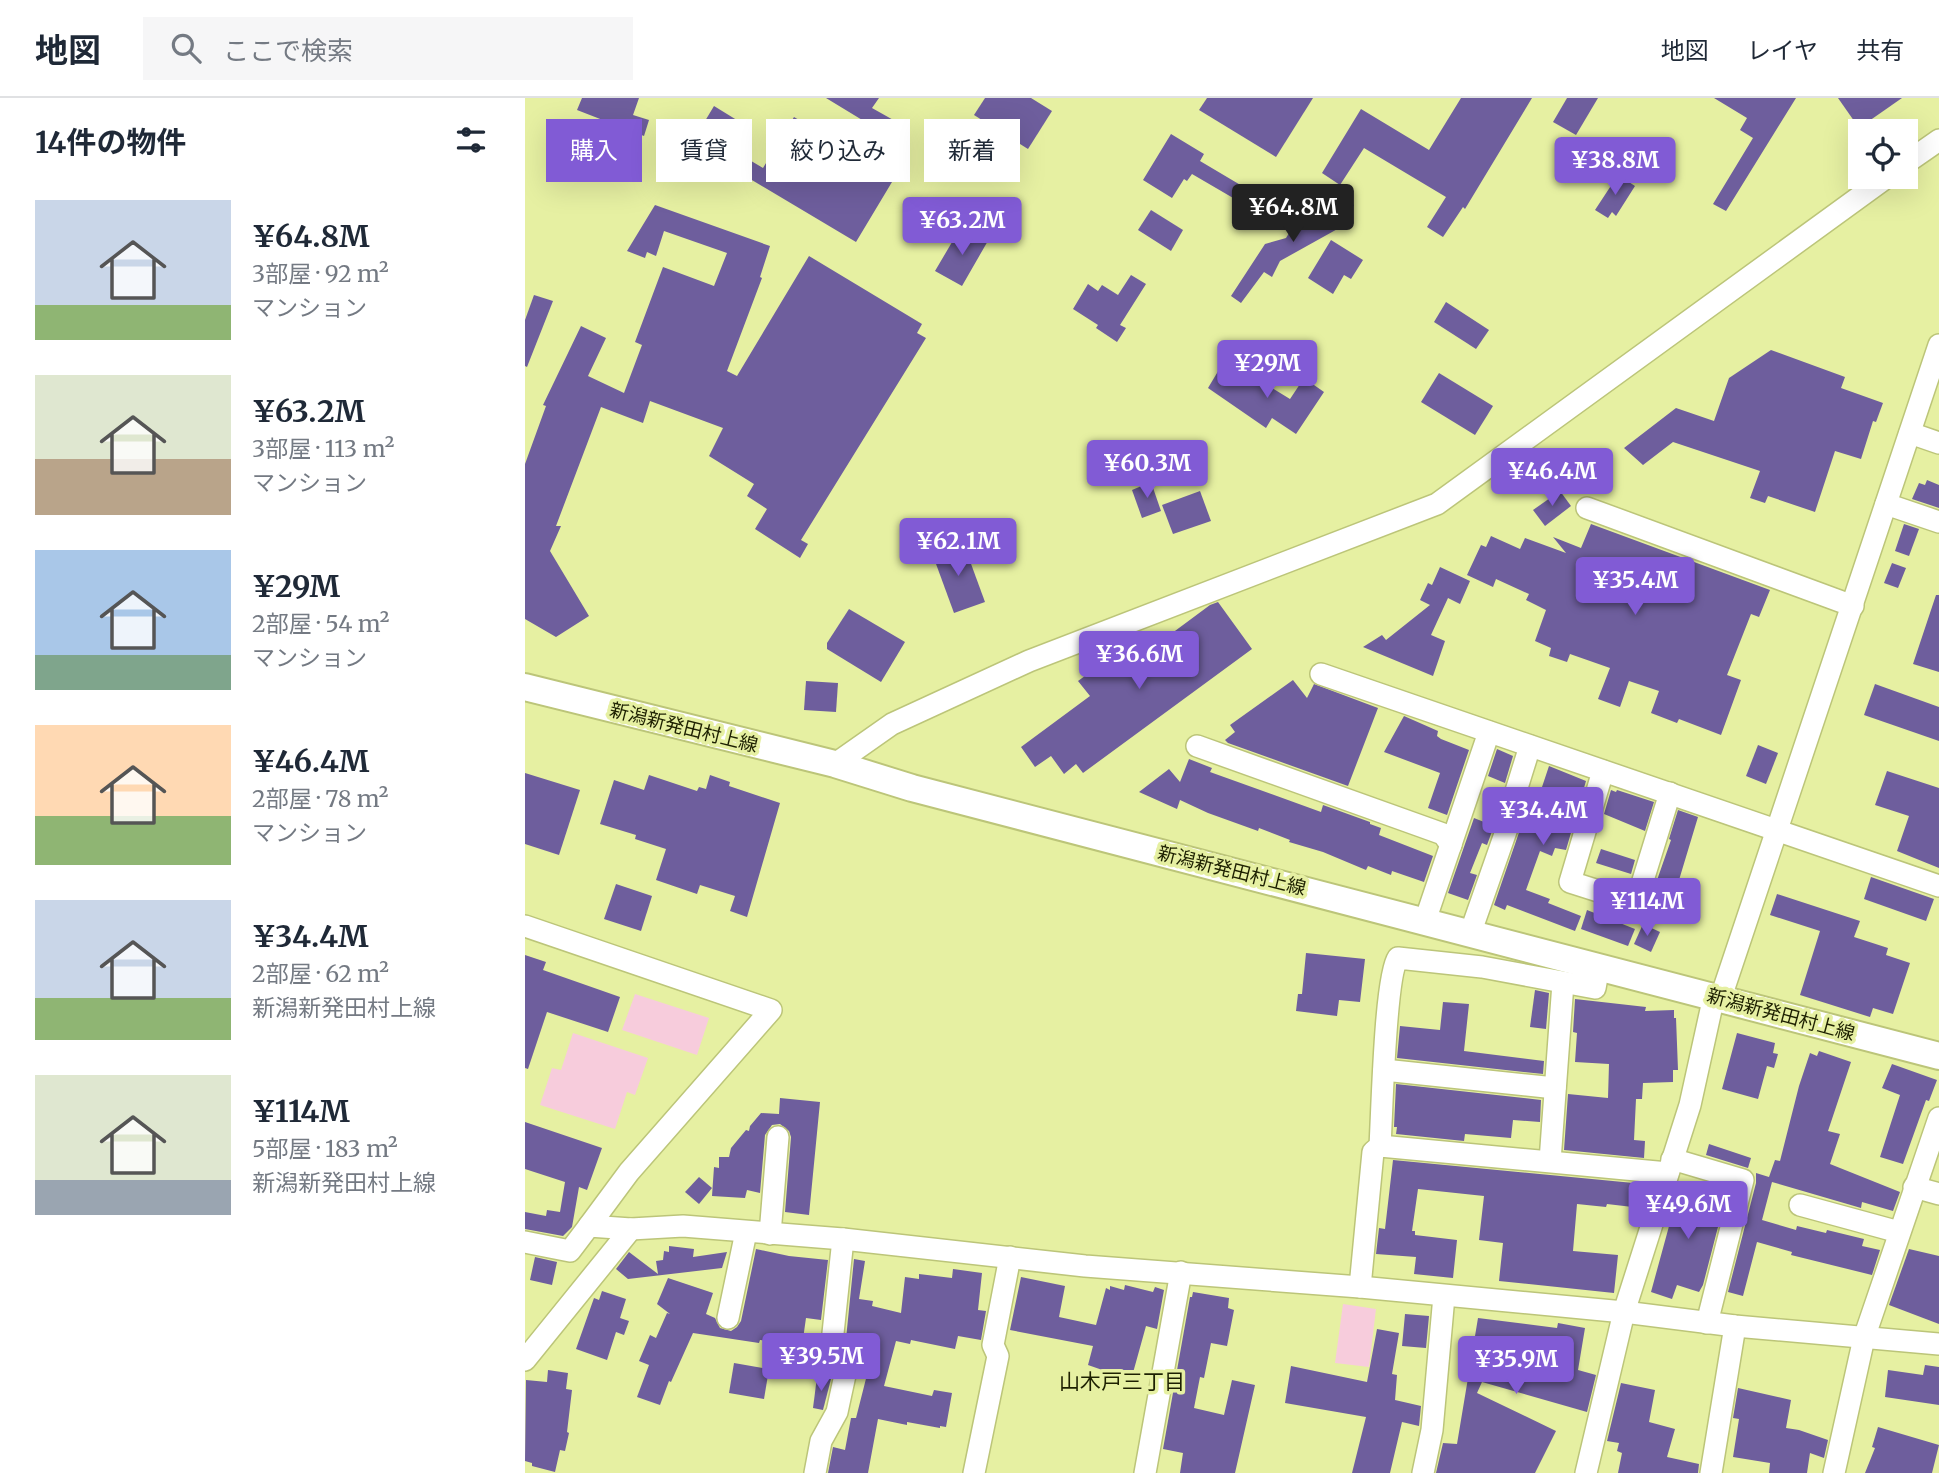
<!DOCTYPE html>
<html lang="ja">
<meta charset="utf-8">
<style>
body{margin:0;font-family:Merriweather,"Noto Sans JP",serif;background:#f6f6f7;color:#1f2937;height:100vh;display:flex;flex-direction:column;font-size:26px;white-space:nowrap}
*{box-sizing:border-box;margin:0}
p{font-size:23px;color:#747a83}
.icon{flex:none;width:38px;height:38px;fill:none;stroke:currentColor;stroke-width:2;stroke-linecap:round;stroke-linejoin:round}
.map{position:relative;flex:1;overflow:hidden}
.sheet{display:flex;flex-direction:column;background:#fff;width:525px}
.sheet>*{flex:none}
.hud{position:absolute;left:21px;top:21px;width:665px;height:63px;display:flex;gap:14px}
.fabs{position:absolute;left:1323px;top:21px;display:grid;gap:14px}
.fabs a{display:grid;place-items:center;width:70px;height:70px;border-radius:0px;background:#fff;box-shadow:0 7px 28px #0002;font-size:35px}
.price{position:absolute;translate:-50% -60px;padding:0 16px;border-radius:7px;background:#815bd5;color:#fff;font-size:23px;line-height:46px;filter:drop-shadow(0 2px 4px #0008)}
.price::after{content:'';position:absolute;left:50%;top:42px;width:21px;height:16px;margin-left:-10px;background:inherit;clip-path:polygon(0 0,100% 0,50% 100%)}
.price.selected{background:#222;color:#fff}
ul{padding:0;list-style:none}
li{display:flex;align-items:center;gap:21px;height:175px;padding:0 35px}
li span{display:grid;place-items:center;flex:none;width:196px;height:140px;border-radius:0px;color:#555}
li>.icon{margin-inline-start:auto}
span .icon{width:84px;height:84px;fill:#fffc;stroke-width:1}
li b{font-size:30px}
h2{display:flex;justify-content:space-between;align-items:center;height:84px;padding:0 35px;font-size:30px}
.pill{padding:0 24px;border-radius:0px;background:#fff;box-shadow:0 7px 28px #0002;font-size:24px;line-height:63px}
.pill.selected{background:#815bd5;color:#fff}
header{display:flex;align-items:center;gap:42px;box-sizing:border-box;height:98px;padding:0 35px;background:#fff;border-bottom:2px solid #e0e1e3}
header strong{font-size:33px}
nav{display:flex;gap:38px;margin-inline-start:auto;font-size:24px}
.search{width:490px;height:63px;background:#f6f6f7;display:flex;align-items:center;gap:18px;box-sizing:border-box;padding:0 24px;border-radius:0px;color:#747a83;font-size:26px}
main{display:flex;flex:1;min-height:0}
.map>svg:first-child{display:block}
</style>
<header>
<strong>地図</strong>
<div class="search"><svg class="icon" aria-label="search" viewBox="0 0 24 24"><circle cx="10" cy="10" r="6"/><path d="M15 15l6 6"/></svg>ここで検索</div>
<nav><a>地図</a><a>レイヤ</a><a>共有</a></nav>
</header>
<main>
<section class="sheet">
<h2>14件の物件<svg class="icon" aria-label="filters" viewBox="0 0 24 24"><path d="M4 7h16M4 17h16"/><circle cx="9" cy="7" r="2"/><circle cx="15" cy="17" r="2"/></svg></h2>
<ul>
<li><span style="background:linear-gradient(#c9d6e8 75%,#8fb573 0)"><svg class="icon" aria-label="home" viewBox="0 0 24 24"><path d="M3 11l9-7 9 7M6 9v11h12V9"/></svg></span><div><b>¥64.8M</b><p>3部屋 · 92 m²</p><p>マンション</p></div></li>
<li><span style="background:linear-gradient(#dfe7d0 60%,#b9a48a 0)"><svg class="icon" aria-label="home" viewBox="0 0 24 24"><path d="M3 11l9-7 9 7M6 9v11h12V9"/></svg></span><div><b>¥63.2M</b><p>3部屋 · 113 m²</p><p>マンション</p></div></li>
<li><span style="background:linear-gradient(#a9c7e8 75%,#7fa58c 0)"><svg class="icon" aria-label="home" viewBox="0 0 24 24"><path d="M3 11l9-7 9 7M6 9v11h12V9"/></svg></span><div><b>¥29M</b><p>2部屋 · 54 m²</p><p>マンション</p></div></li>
<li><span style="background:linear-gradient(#ffd9b3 65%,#8fb573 0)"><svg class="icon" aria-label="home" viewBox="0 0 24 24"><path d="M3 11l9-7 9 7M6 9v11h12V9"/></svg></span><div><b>¥46.4M</b><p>2部屋 · 78 m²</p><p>マンション</p></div></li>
<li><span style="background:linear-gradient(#c9d6e8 70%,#8fb573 0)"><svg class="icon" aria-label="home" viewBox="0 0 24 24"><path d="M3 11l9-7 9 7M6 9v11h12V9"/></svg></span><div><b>¥34.4M</b><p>2部屋 · 62 m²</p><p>新潟新発田村上線</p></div></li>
<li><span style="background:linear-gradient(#dfe7d0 75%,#9aa5b1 0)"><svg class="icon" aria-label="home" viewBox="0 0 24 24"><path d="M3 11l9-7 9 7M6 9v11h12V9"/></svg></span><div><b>¥114M</b><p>5部屋 · 183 m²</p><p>新潟新発田村上線</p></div></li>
</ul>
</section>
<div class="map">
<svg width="1414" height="1375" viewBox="0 0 1414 1375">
<rect width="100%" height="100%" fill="#e6f0a2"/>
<!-- green -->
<g fill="#f7ccdc">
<path d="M110,896l74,24 -12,37 -75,-25z"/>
<path d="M48,935l75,25 -13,37 -8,-3 -12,37 -75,-24 12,-37 9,2z"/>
<path d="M818,1206l33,5 -7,58 -34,-4z"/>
</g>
<!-- building -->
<g fill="#6e5e9d">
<path d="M57,0h57l-6,17 16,5 -5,16 -67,-26z"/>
<path d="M301,0h53l-7,10 32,18 -24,42 15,9 -39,65 -136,-81 -8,12 -28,-17 30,-50 26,16 -14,24 37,22 31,-51 67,40 16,-28z"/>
<path d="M460,0h46l21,13 -24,38 -54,-34z"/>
<path d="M682,0h106l-37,59 -77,-47z"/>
<path d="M936,0h71l-67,111 -2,-2 -20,30 -16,-10 19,-30 -82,-49 -24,37 -18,-12 39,-64 68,41z"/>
<path d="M1042,0h31l-22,37 -23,-13z"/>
<path d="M1189,0h82l-70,113 -13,-7 40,-66 -13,-8 7,-12z"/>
<path d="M1313,0h64l-43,30z"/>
<path d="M646,36l33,20 -4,7 59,35 -7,13 -60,-35 -5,7 -3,-2 -12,19 -29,-18z"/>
<path d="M1093,77l17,11 -19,30 -4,-4 -4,6 -13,-8z"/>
<path d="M812,96l17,11 -13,22 -61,34 -8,16 -8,-5 -23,31 -10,-7 34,-52 21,-6 16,-26 18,11z"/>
<path d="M130,107l115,41 -10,31 2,1 -35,93 10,5 72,-120 113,68 -5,9 9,5 -125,202 7,4 -8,14 -45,-29 12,-20 -20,-13 7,-12 -45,-28 14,-28 -73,-27 -7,22 -42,-16 -45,119h5l-11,25 39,65 -33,21 -31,-18v-155l21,-58 -3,-1 38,-79 25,12 -18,38 36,17 18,-48 -7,-3 28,-75 51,19 13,-33 -63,-22 -8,25 -9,-4 -2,6 -18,-7z"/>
<path d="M626,112l32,20 -12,21 -33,-21z"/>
<path d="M450,133l14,8 -27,47 -27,-15 23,-39 12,7z"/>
<path d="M806,142l32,20 -12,19 -7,-4 -11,19 -25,-16z"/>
<path d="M606,177l15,9 -26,41 6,3 -9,14 -21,-14 2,-3 -25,-16 15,-25 10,7 4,-6 16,10z"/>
<path d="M9,197l19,6 -26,66 -2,-1v-46z"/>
<path d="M921,204l43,28 -13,19 -42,-27z"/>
<path d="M1246,252l74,27 -4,11 42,15 -7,19 -3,-1 -12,38 -26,-8 -20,61 -47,-16 -3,7 -15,-5 10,-27 -87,-29 -30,23 -19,-17 52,-40 38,13 15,-43z"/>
<path d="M695,270l25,16 6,-9 39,24 14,-21 20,14 -28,42 -24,-16 -6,10 -58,-40z"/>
<path d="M914,275l54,33 -18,29 -54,-33z"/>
<path d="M1402,382l12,5v23l-27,-9 7,-16 6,2z"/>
<path d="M626,384l10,29 -19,7 -10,-28z"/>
<path d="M675,393l11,30 -38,13 -11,-29z"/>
<path d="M1035,393l11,15 -26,20 -12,-16z"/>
<path d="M1066,426l179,66 -11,27 -8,-3 -24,61 14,5 -20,55 -42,-16 -2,4 -26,-10 8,-22 -30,-10 -9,26 -22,-8 12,-31 -40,-14 -3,8 -18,-6 2,-8 -16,-7 11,-31 -20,-10 3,-6 -33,-15 -3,8 -26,-12 14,-30 5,2 5,-11 29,13 5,-11 41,15 -13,-16 28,11z"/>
<path d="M1379,426l15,5 -10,27 -14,-5z"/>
<path d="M438,444l22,60 -31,11 -22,-60z"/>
<path d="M1367,465l14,5 -8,20 -14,-5z"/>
<path d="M915,469l30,14 -10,23 -12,-6 -17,37 14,6 -12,35 -70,-29 19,-12 4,5 44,-35 -10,-5 8,-17 4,2z"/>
<path d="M1411,497h3v77l-26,-8z"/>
<path d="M693,504l34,47 -169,124 -7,-9 -12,10 -13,-18 -16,11 -14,-20 69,-51 -12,-15 33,-24 10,14 89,-66z"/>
<path d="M324,511l56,33 -24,40 -54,-33v-6z"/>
<path d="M768,582l14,18 7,-14 64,24 -30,78 -120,-43 -3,-3 10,-8 -5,-7z"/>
<path d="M281,583l32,2 -2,29 -32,-2z"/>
<path d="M1350,586l64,23v34l-75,-26z"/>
<path d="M879,618l34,15 -1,5 4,3 28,11 -22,65 -19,-7 12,-35 -56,-21z"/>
<path d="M1233,647l20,8 -12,31 -20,-8z"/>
<path d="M972,651l16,7 -8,27 -17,-7z"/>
<path d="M664,661l23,9 -2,4 111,40 2,-7 47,17v2l11,4 -2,7 54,21 -9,26 -32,-11 -1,4 -23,-9 -2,4 -43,-18 -34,-10 1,-2 -31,-12 -1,3 -50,-18 -28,-13 -3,9 -38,-17 30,-23 11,13z"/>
<path d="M1024,668l37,15 -20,69 -11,-2 -3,8 -12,-5 -14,39 24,9 -2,4 33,13 -6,15 -68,-26 -2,5 -11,-5 30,-87 2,-13 9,3z"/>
<path d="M1362,673l52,17v80l-42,-17 12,-35 -34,-11z"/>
<path d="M0,675l55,17 -21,65 -34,-11z"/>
<path d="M124,677l48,16 2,-4 7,2 4,-14 20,7 -1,4 51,17 -33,114 -17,-6 5,-15 -35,-11 -3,9 -41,-14 10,-31 -31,-10 1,-4 -36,-11 14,-44 30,10z"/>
<path d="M1086,692l5,2 1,-2 37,12 -9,29 -41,-17z"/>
<path d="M1153,712l20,7 -22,73 -20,-7 15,-43 -2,-1z"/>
<path d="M949,720l20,8 -7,19 -5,-2 -12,30 7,2 -9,25 -20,-7z"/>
<path d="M1076,751l34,11 -4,14 -35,-11z"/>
<path d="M1346,779l63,22 -8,22 -62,-22z"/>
<path d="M91,786l36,12 -11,35 -37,-12z"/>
<path d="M1252,796l83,27 -6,16 34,11 -2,7 24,8 -17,51 -20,-6 -3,9 -70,-22 20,-64 -50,-16z"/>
<path d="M1062,812l48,19 -7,17 -47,-17z"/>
<path d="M1118,826l17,8 -9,20 -17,-8z"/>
<path d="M781,855l59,6 -5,43 -21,-2 -2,16 -41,-5 2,-17h4z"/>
<path d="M0,857l21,7 -3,8 77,27 -12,35 -61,-20 -19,57 -3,-1z"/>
<path d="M1010,892l14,3 -3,36 -16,-2z"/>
<path d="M1050,901l71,8 -1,4 29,-1v8h2l2,52h-5v12l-30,1 -1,16h-6l-2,41 11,1 -1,17 -80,-8 4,-56 40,4 1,-34 -34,-2 2,-29 -4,-1z"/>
<path d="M918,904l26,2 -5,47 80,10 -1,13 -146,-16 3,-32 40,4z"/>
<path d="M1212,935l38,10 -2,10 5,1 -4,14 -7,-2 -9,33 -36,-10z"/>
<path d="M1294,953l32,11 -23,69 12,3 -10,30 70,28 -7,19 -31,-9 -1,6 -89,-26 -10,38 34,10 1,-4 29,7 1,-3 37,9 -2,7 18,4 -8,25 -81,-20 1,-3 -35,-10 -14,54 -15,-4 28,-109v-10l13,4 6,-17 5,1 19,-75 11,-33 7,3z"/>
<path d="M1367,966l45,16 -8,21 -3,-1 -23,64 -23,-7 20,-62 -18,-7z"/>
<path d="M871,986l145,16 -1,22 -27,-2 -2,18 -46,-4 -1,7 -68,-7 1,-7h-3z"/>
<path d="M255,1000l40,4 -11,113 -24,-3 6,-75 -2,-6 -9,-7 -8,1 -7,10 -5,58 -13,-3 -2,8 -33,-2 2,-29 5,1v-11h10l2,-9 15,-18 3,1 1,-5 11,-13 18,1z"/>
<path d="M0,1024l77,26 -15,42 -8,-3 -7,40 -9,9 -38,-7v-17l21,4 1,-6 13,2 5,-30 -40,-13z"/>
<path d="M1184,1046l42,14 -3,10 -42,-13z"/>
<path d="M868,1062l251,24 -3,24 -34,-4 -1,3 -29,-3 -4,47 45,4 -4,38 -115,-12 4,-38 -24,-3 5,-44 -66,-7 -6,42h3v4l42,5 -4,38 -39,-4 2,-17 -40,-3 3,-26 6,1z"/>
<path d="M174,1079l13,11 -13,16 -14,-12z"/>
<path d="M1161,1084l17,4 -2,6 24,8 -22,85 -4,7 -22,-7 -5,14 -21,-7 29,-106 5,1z"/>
<path d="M144,1148l25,3 -1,8 34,-5 -5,16 -94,11 -12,-10 13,-17 29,22 -2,-13 7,-1 1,-9 5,1z"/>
<path d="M231,1151l33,7 39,4 -7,60 -15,-2 -4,28 -42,-6 -1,3 -66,-10 -22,49 -2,-1 -9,24 -23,-8 12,-32 -10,-4 11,-26 6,3 11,-25 3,1 -13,-10 11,-26 45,15 -7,21 9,4 5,10 11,3 6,-4 4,-6z"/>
<path d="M1384,1151l30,7v68l-50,-19z"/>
<path d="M10,1159l22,5 -5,23 -22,-5z"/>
<path d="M329,1161l11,2 -6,38 14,2 -1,5 29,7 4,-36 14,2v-5l33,4 1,-9 29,4 -4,37 8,1 -5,29 -23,-4 -3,13 -44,-9 -1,4 -14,-3 -12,45 48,10 2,-6 18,3 -6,34 -6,-1v2l-33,-6v3l-29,-6 -10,54h-40l5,-26 12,3 6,-32h5l16,-63 -26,-3 -1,-3z"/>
<path d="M496,1179l44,9 -6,31 37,8 10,-37 4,2v-4l14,4 1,-5 28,7 2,-5 9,3 -7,39 -11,-3 -15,54 -43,-15 5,-19 -83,-16z"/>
<path d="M77,1193l24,8 -6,19 9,3 -5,14 -8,-3 -9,28 -31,-11 18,-51 5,2z"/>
<path d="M668,1194l36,6 -1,10 6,2 -7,36 -16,-3 -7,35 -4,-1 -6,31 30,7 8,-35 23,5 -20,88h-55l3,-20 -20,-4 27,-152h2z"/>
<path d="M880,1216l24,2 -3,32 -24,-2z"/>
<path d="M953,1220l79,10 1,-5 27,5 -7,42 18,5 -9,37 -105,-30 -5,11 79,38 -21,42h-99l7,-30 14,1z"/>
<path d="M852,1231l22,4 -7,41 5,1 -2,25 26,6 -2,20 -17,-4 -12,51h-38l14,-56 -81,-14 6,-37 76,16z"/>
<path d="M209,1265l35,6 -5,30 -35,-6z"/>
<path d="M1400,1267l14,2v38l-54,-8 3,-27 35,5z"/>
<path d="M23,1272l20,3 -2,16 6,1 -5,42 2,1 -4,18 -5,-1 -5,22 -23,-6v-3l-7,-2 1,-81 21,2z"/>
<path d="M292,1279l14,2 -8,31 -10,-2z"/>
<path d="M1096,1285l34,7 -6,32 26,7 -8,28 32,7 -1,9h-80l4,-20 -5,-2 2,-8 -12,-2z"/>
<path d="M1213,1290l53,12 -5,28 13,2 29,10 -4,18 -14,-5 -3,20h-38l1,-10 -37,-6 6,-38 -6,-1z"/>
<path d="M1353,1329l61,18 -7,28h-67l10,-25 -3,-1z"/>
</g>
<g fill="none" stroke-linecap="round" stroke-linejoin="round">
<!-- minor casing -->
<g stroke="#bcc579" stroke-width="24">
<g id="minor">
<path d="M1381,65l33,-23"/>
<path d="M1385,335l29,10"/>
<path d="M1361,406l53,18"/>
<path d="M1062,410l266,98"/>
<path d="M796,576l618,212"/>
<path d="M672,648l246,88 8,11"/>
<path d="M310,666l57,-40 137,-63 408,-157 450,-327"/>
<path d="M1078,673l-33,111 66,21 34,-110"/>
<path d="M900,823l64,-189"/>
<path d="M0,828l246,84 -142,162 -40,54"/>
<path d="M945,836l42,-120 -1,-7 19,-61"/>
<path d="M1196,899l218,-652"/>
<path d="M859,972l171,18"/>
<path d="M855,1048l288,27"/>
<path d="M1147,1061l71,21 -36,143"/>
<path d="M1025,1063l13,-178"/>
<path d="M1389,1089l25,7"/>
<path d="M1275,1107l99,27"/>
<path d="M245,1136l8,-97"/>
<path d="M0,1144l45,9 19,-25 42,3 52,-3 160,13 242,27 275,21 264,25 111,14 204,18"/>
<path d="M835,1189l13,-135 7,-6c2,-32 5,-170 18,-188l84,9 113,21 4,-22"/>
<path d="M203,1220l18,-86"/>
<path d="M0,1262l106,-131"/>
<path d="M290,1375l6,-32 16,-29 8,-37 -14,-23 12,-113"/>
<path d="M449,1375l24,-117 -5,-11 17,-88"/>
<path d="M620,1375l36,-201"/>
<path d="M898,1375l9,-43 12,-134"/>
<path d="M1061,1375l38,-161 66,-207 24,-109"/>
<path d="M1186,1375l24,-147"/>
<path d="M1309,1375l30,-135 75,-220"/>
</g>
</g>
<!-- major casing -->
<g stroke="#bcc579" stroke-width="30">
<path id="major" d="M0,589l310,77 77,24 1027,268"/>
</g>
<!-- minor -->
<use href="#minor" stroke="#fff" stroke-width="21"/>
<!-- major -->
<use href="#major" stroke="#fff" stroke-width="26"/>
</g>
<g text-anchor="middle" stroke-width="7" stroke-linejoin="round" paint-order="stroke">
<!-- street labels -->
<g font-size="19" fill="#1d2001" stroke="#e6f0a2">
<text transform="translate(159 629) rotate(14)" y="7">新潟新発田村上線</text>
<text transform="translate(707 772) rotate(14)" y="7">新潟新発田村上線</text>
<text transform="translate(1256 916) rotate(15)" y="7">新潟新発田村上線</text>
</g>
<!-- neighbourhood labels -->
<g font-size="21" fill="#1d2001" stroke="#e6f0a2">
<text x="597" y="1291">山木戸三丁目</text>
</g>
</g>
</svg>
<div class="fabs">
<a><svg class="icon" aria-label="locate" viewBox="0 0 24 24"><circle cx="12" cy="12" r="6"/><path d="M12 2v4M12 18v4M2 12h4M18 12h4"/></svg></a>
</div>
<b class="price" style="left:1090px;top:99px">¥38.8M</b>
<b class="price selected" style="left:768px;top:146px">¥64.8M</b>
<b class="price" style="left:437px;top:159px">¥63.2M</b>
<b class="price" style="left:742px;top:302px">¥29M</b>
<b class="price" style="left:622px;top:402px">¥60.3M</b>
<b class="price" style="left:1027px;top:410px">¥46.4M</b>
<b class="price" style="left:433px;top:480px">¥62.1M</b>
<b class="price" style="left:1110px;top:519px">¥35.4M</b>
<b class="price" style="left:614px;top:593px">¥36.6M</b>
<b class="price" style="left:1018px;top:749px">¥34.4M</b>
<b class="price" style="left:1122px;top:840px">¥114M</b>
<b class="price" style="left:1163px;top:1143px">¥49.6M</b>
<b class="price" style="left:296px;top:1295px">¥39.5M</b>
<b class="price" style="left:991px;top:1298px">¥35.9M</b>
<div class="hud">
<a class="pill selected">購入</a>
<a class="pill">賃貸</a>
<a class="pill">絞り込み</a>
<a class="pill">新着</a>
</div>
</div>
</main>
